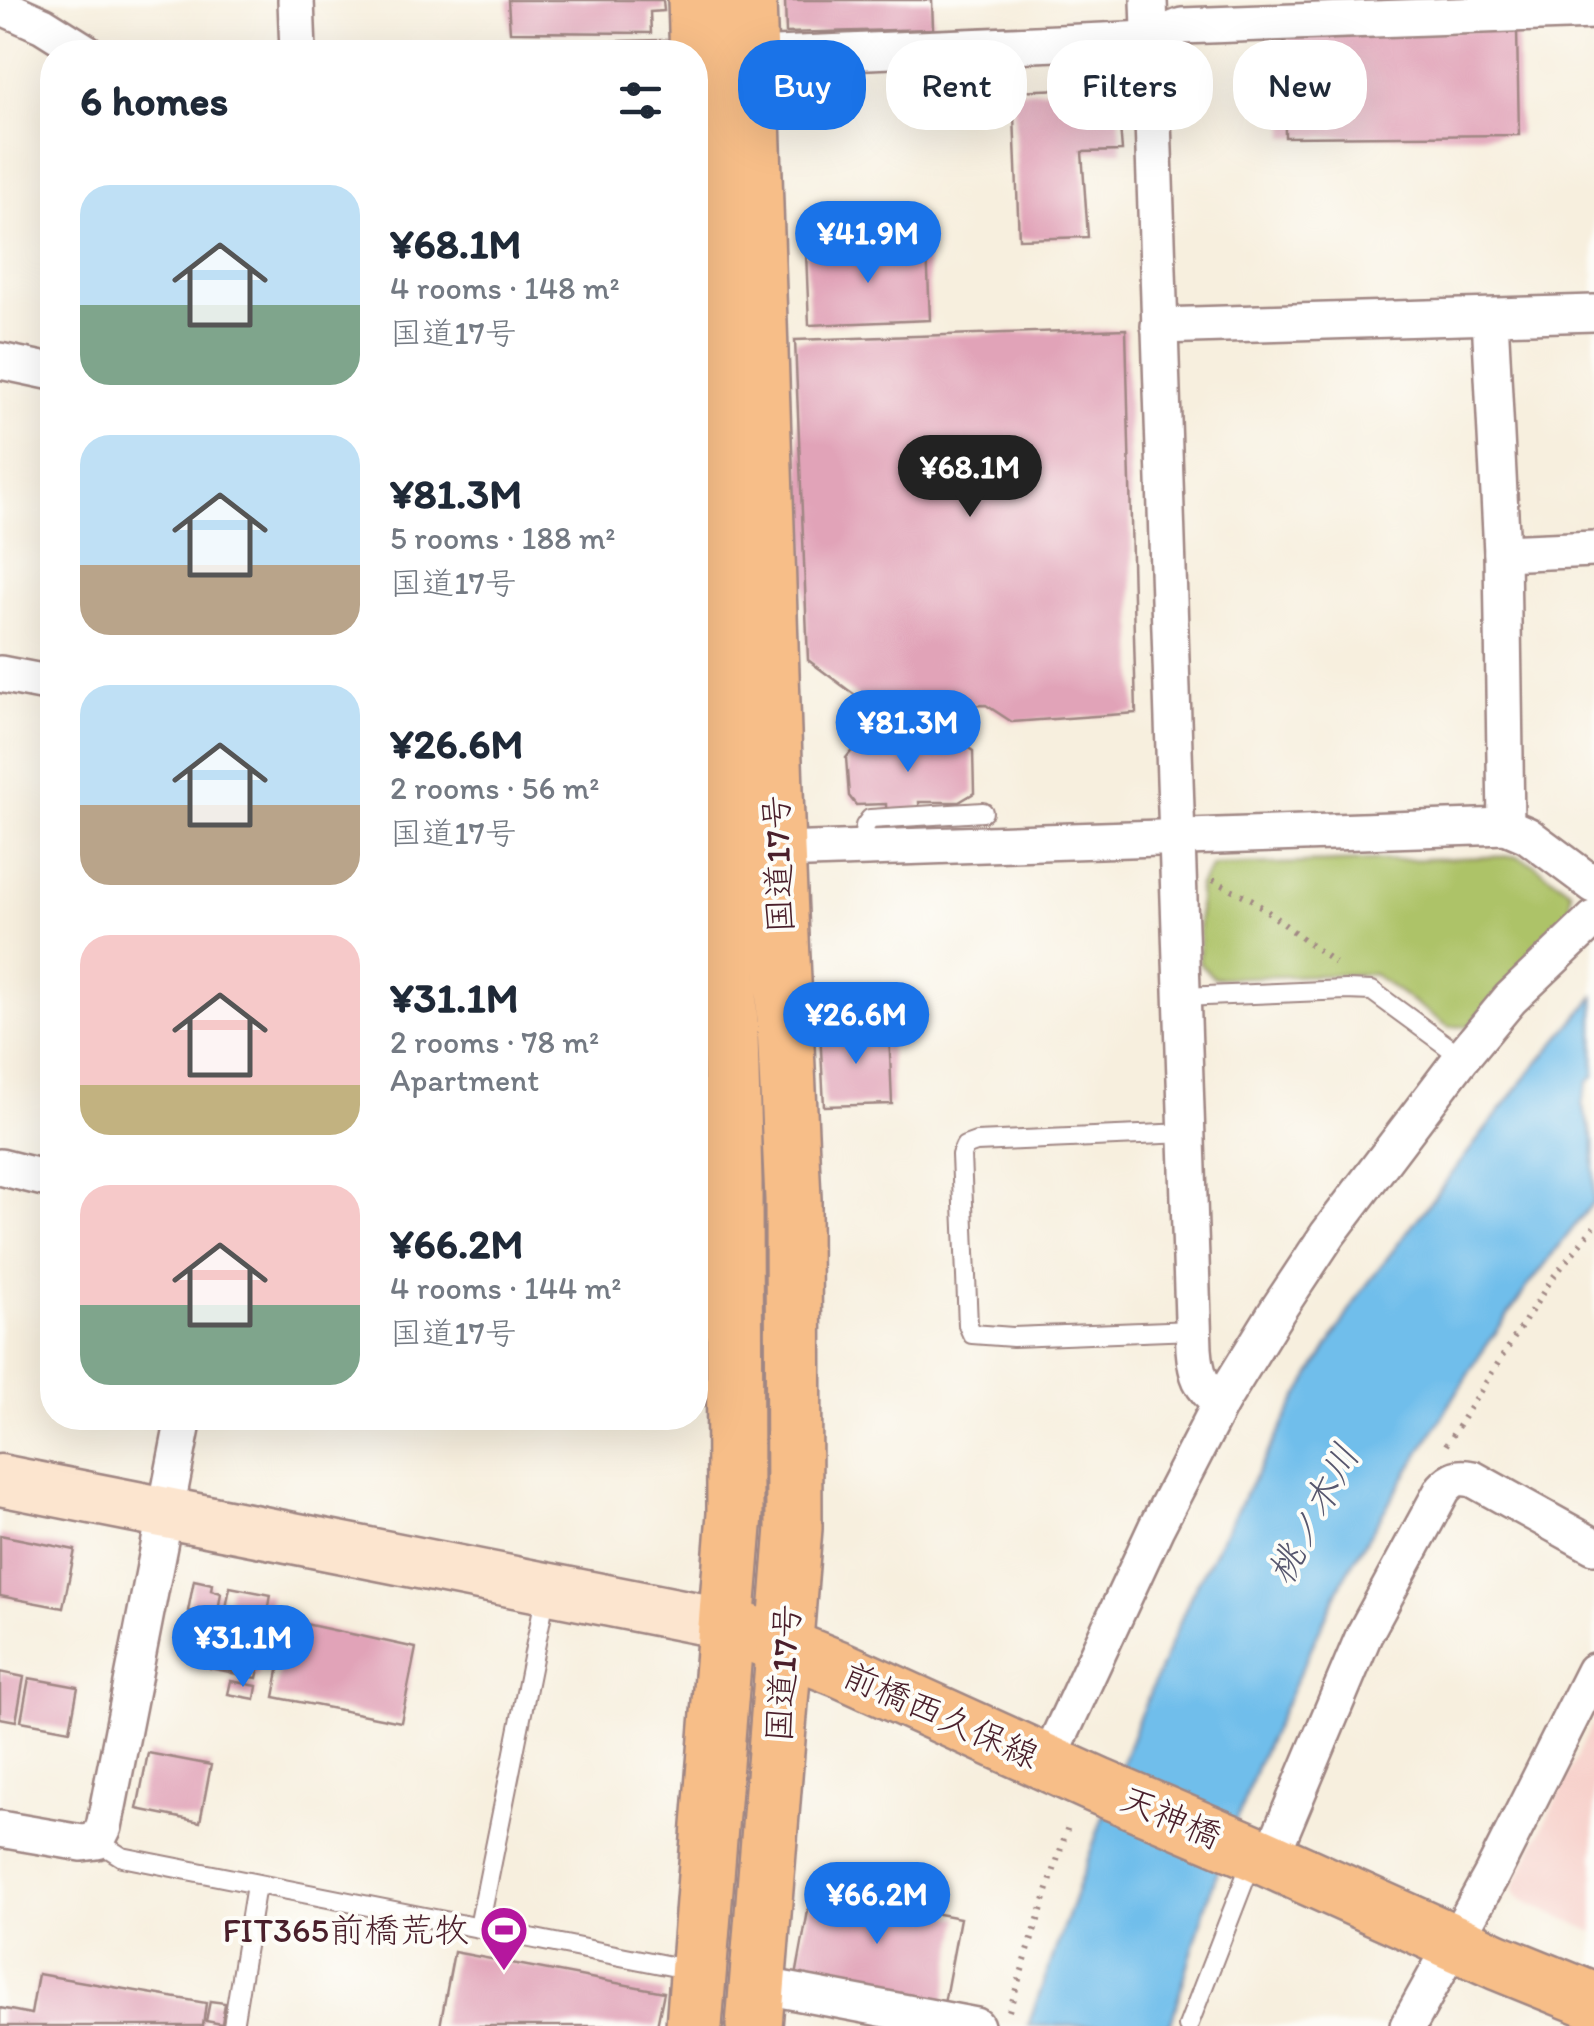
<!DOCTYPE html>
<meta charset="utf-8">
<style>
body{margin:0;font-family:Itim,"Klee One",sans-serif;background:#f2f2f3;color:#1f2937;height:100vh;display:flex;flex-direction:column;font-size:38px;white-space:nowrap}
*{box-sizing:border-box;margin:0}
p{font-size:32px;color:#747a83}
.icon{flex:none;width:55px;height:55px;fill:none;stroke:currentColor;stroke-width:2;stroke-linecap:round;stroke-linejoin:round}
.map{position:relative;flex:1;overflow:hidden}
.side{position:absolute;left:40px;top:40px;width:668px;height:1390px;display:flex;flex-direction:column;background:#fff;border-radius:40px;box-shadow:0 10px 40px #0002}
.side>*{flex:none}
.guide{position:absolute;left:738px;top:40px;width:705px;height:90px;display:flex;gap:20px}
.price{position:absolute;translate:-50% -85px;padding:0 22px;border-radius:35px;background:#1a73e8;color:#fff;font-size:32px;line-height:65px;filter:drop-shadow(0 2px 5px #0008)}
.price::after{content:'';position:absolute;left:50%;top:60px;width:30px;height:22px;margin-left:-15px;background:inherit;clip-path:polygon(0 0,100% 0,50% 100%)}
.price.current{background:#222;color:#fff}
ul{padding:0;list-style:none}
li{display:flex;align-items:center;gap:30px;height:250px;padding:0 40px}
li span{display:grid;place-items:center;flex:none;width:280px;height:200px;border-radius:30px;color:#555}
li>.icon{margin-inline-start:auto}
span .icon{width:120px;height:120px;fill:#fffc;stroke-width:1}
li b{font-size:42px}
h2{display:flex;justify-content:space-between;align-items:center;height:120px;padding:0 40px;font-size:42px}
.chip{padding:0 35px;border-radius:40px;background:#fff;box-shadow:0 10px 40px #0002;font-size:35px;line-height:90px}
.chip.current{background:#1a73e8;color:#fff}
.map>svg:first-child{display:block}
</style>
<div class="map">
<svg width="1594" height="2026" viewBox="0 0 1594 2026">
<rect width="100%" height="100%" fill="#fdfcf7"/>
<filter id="ink" filterUnits="userSpaceOnUse"><feTurbulence type="fractalNoise" baseFrequency=".01" numOctaves="2"/><feDisplacementMap in="SourceGraphic" scale="20" xChannelSelector="R" yChannelSelector="G"/><feConvolveMatrix kernelMatrix="1 2 1 2 8 2 1 2 1" color-interpolation-filters="sRGB"/></filter>
<filter id="wash" filterUnits="userSpaceOnUse"><feTurbulence type="fractalNoise" baseFrequency=".0048" numOctaves="4" result="noise"/><feDisplacementMap in="SourceGraphic" scale="40" xChannelSelector="R" yChannelSelector="G"/><feGaussianBlur stdDeviation="2.25" result="paint"/><feColorMatrix in="noise" values="0 0 0 0 0 0 0 0 0 0 0 0 0 0 0 0 0 1.4 0 .05"/><feComposite in="paint" operator="in"/></filter>
<g filter="url(#wash)">
<rect width="100%" height="100%" fill="#f7efde"/>
<!-- built -->
<path fill="#f7d0ca" d="M1594,1721v211l-76,-34 -5,-9z"/>
<!-- green -->
<path fill="#adc368" stroke="#7c714a" stroke-width="2.5" d="M1517,856l17,8 37,27 -1,20 -101,115 -20,1 -76,-53 -159,4 -15,-15v-78l13,-19z"/>
<!-- water -->
<path fill="#70beeb" stroke="#5d6e8b" stroke-width="2.5" d="M1594,997v79l-6,6 -6,22 12,38v59l-68,88 -48,69 -133,217 -88,190 -48,130 -39,131h-142l108,-301 56,-132 107,-198 60,-100 163,-213z"/>
<g id="blocks">
<!-- building -->
<g fill="#e1a3b8">
<path d="M508,0h155l1,11 -14,1 1,21 -141,-1z"/>
<path d="M785,0h147l1,29 -147,4z"/>
<path d="M1517,29l2,106 -234,2 -1,-93 10,-12z"/>
<path d="M1117,87l5,64 -40,1 6,85 -69,2 -6,-148z"/>
<path d="M927,248l3,72 -121,5 -3,-73z"/>
<path d="M1126,329l10,384 -124,9 -26,-17 -115,2 -63,-47 -13,-320z"/>
<path d="M864,736h52l5,7 38,-1 14,9 1,42 -15,9h-40l1,23 -33,1 -1,-22 -30,1 -7,-9 -3,-38z"/>
<path d="M889,1029l3,75 -68,2 -4,-76z"/>
<path d="M0,1535l75,15 -12,58 -63,-12z"/>
<path d="M194,1580l18,4 -1,6 10,3 -4,24 -29,-6z"/>
<path d="M230,1587l41,8 -6,34 -20,-4 -3,15 -21,-5z"/>
<path d="M273,1617l143,31 -15,74 -127,-25 8,-42 -16,-3z"/>
<path d="M214,1648l20,4 -4,20 -20,-4z"/>
<path d="M237,1650l25,4 -5,24 -25,-5z"/>
<path d="M0,1672l24,5 -8,44 -16,-3z"/>
<path d="M29,1678l49,9 -8,43 -49,-9z"/>
<path d="M231,1681l26,5 -2,13 -27,-5z"/>
<path d="M148,1753l63,12 -11,57 -63,-13z"/>
<path d="M859,1885l44,9 -2,13 59,11 -17,91 -148,-27 17,-93 44,9z"/>
<path d="M454,1952l210,40 -7,34h-217z"/>
<path d="M38,1974l168,29 -3,23h-203v-18l31,6z"/>
<path d="M210,2001l15,2 -3,21 -16,-3z"/>
</g>
</g>
</g>
<g filter="url(#ink)">
<use href="#blocks" fill-opacity="0" stroke="#a08784" stroke-width="2.5"/>
<g fill="none" stroke-linecap="round" stroke-linejoin="round">
<!-- lane casing -->
<g stroke="#a08784" stroke-width="22">
<g id="lane">
<path d="M570,52l122,-3"/>
<path d="M862,846l3,-20 5,-7 113,-7"/>
<path d="M1183,997l163,-7 26,1 90,66"/>
<path d="M1187,1133l-211,9 -11,4 -4,9 7,170 4,9 41,3 180,-7"/>
<path d="M97,1841l25,16 569,113"/>
<path d="M479,1927l67,-334"/>
<path d="M233,2026l23,-141"/>
<path d="M1188,2026l65,-168"/>
</g>
</g>
<!-- street casing -->
<g stroke="#a08784" stroke-width="40">
<g id="street">
<path d="M296,0l2,52"/>
<path d="M1149,0l45,1349c2,25 6,39 27,53"/>
<path d="M0,6l43,19 43,27"/>
<path d="M750,56l400,-17 32,-13 412,-15"/>
<path d="M1490,317l12,236 4,273"/>
<path d="M1159,326l435,-13"/>
<path d="M0,361l52,11"/>
<path d="M1502,553l92,-4"/>
<path d="M0,674l52,10"/>
<path d="M695,854l811,-28 21,9 67,50"/>
<path d="M0,1167l52,13"/>
<path d="M1047,1763l109,-235 65,-126 56,-91 51,-77 134,-177 48,-58 84,-80"/>
<path d="M0,1829l82,14 15,-2 7,-14 80,-409"/>
<path d="M1270,1859l94,-224 79,-146c10,-11 15,-13 30,-10l121,67"/>
<path d="M759,1985l217,41"/>
<path d="M1408,2026l83,-150 103,-205"/>
</g>
</g>
<!-- secondary casing -->
<g stroke="#a08784" stroke-width="55">
<path id="secondary" d="M0,1480l727,144"/>
</g>
<!-- primary casing -->
<g stroke="#a08784" stroke-width="60">
<path id="primary" d="M727,1624l115,46 256,116 157,67 243,109 96,39"/>
</g>
<!-- highway casing -->
<g stroke="#a08784" stroke-width="60">
<g id="highway">
<path d="M748,0l29,849 16,350 1,329 -40,498"/>
<path d="M694,2026l41,-512 -1,-333 -9,-328 -29,-853"/>
</g>
</g>
<!-- path -->
<g stroke="#a08784" stroke-width="6" stroke-dasharray="2.5 8" stroke-linecap="butt">
<path d="M1213,880l38,19 84,64"/>
<path d="M1446,1445l105,-165 43,-53"/>
<path d="M1009,2011l60,-188"/>
</g>
<!-- lane -->
<use href="#lane" stroke="#fff" stroke-width="18"/>
<!-- street -->
<use href="#street" stroke="#fff" stroke-width="35"/>
<!-- secondary -->
<use href="#secondary" stroke="#fce5cf" stroke-width="50"/>
<!-- primary -->
<use href="#primary" stroke="#f7be88" stroke-width="55"/>
<!-- highway -->
<use href="#highway" stroke="#f7be88" stroke-width="55"/>
</g>
</g>
<!-- icons -->
<defs>
<g id="stadium-pin" transform="scale(2.5)"><path d="M0 17L-7.5 6A9.5 9.5 0 1 1 7.5 6Z" fill="#b5179e" stroke="#fdfcf7"/><path d="M0-5a6.5 5 0 1 0 0 10a6.5 5 0 1 0 0-10ZM-3.5-1.8h7v3.6h-7Z" fill="#fff"/></g>
</defs>
<g fill-rule="evenodd">
<use href="#stadium-pin" x="504" y="1930"/>
</g>
<g text-anchor="middle" stroke-width="8" stroke-linejoin="round" paint-order="stroke">
<!-- street labels -->
<g font-size="35" fill="#4a1f2b" stroke="#fdfcf7">
<text transform="translate(778 864) rotate(-92)" y="12">国道17号</text>
<text transform="translate(783 1673) rotate(-86)" y="12">国道17号</text>
<text transform="translate(941 1715) rotate(24)" y="12">前橋西久保線</text>
<text transform="translate(1171 1817) rotate(23)" y="12">天神橋</text>
</g>
<!-- poi labels -->
<g font-size="35" fill="#4a1f2b" stroke="#fdfcf7" text-anchor="end">
<text x="469" y="1942">FIT365前橋荒牧</text>
</g>
<!-- water labels -->
<g font-size="38" font-style="italic" fill="#57576e" stroke="#fdfcf7">
<text transform="translate(1313 1514) rotate(-62)" y="13">桃ノ木川</text>
</g>
</g>
</svg>
<b class="price" style="left:868px;top:286px">¥41.9M</b>
<b class="price current" style="left:970px;top:520px">¥68.1M</b>
<b class="price" style="left:908px;top:775px">¥81.3M</b>
<b class="price" style="left:856px;top:1067px">¥26.6M</b>
<b class="price" style="left:243px;top:1690px">¥31.1M</b>
<b class="price" style="left:877px;top:1947px">¥66.2M</b>
<div class="guide">
<a class="chip current">Buy</a>
<a class="chip">Rent</a>
<a class="chip">Filters</a>
<a class="chip">New</a>
</div>
<section class="side">
<h2>6 homes<svg class="icon" aria-label="filters" viewBox="0 0 24 24"><path d="M4 7h16M4 17h16"/><circle cx="9" cy="7" r="2"/><circle cx="15" cy="17" r="2"/></svg></h2>
<ul>
<li><span style="background:linear-gradient(#bfe0f5 60%,#7fa58c 0)"><svg class="icon" aria-label="home" viewBox="0 0 24 24"><path d="M3 11l9-7 9 7M6 9v11h12V9"/></svg></span><div><b>¥68.1M</b><p>4 rooms · 148 m²</p><p>国道17号</p></div></li>
<li><span style="background:linear-gradient(#bfe0f5 65%,#b9a48a 0)"><svg class="icon" aria-label="home" viewBox="0 0 24 24"><path d="M3 11l9-7 9 7M6 9v11h12V9"/></svg></span><div><b>¥81.3M</b><p>5 rooms · 188 m²</p><p>国道17号</p></div></li>
<li><span style="background:linear-gradient(#bfe0f5 60%,#b9a48a 0)"><svg class="icon" aria-label="home" viewBox="0 0 24 24"><path d="M3 11l9-7 9 7M6 9v11h12V9"/></svg></span><div><b>¥26.6M</b><p>2 rooms · 56 m²</p><p>国道17号</p></div></li>
<li><span style="background:linear-gradient(#f6c9c9 75%,#c2b280 0)"><svg class="icon" aria-label="home" viewBox="0 0 24 24"><path d="M3 11l9-7 9 7M6 9v11h12V9"/></svg></span><div><b>¥31.1M</b><p>2 rooms · 78 m²</p><p>Apartment</p></div></li>
<li><span style="background:linear-gradient(#f6c9c9 60%,#7fa58c 0)"><svg class="icon" aria-label="home" viewBox="0 0 24 24"><path d="M3 11l9-7 9 7M6 9v11h12V9"/></svg></span><div><b>¥66.2M</b><p>4 rooms · 144 m²</p><p>国道17号</p></div></li>
</ul>
</section>
</div>
